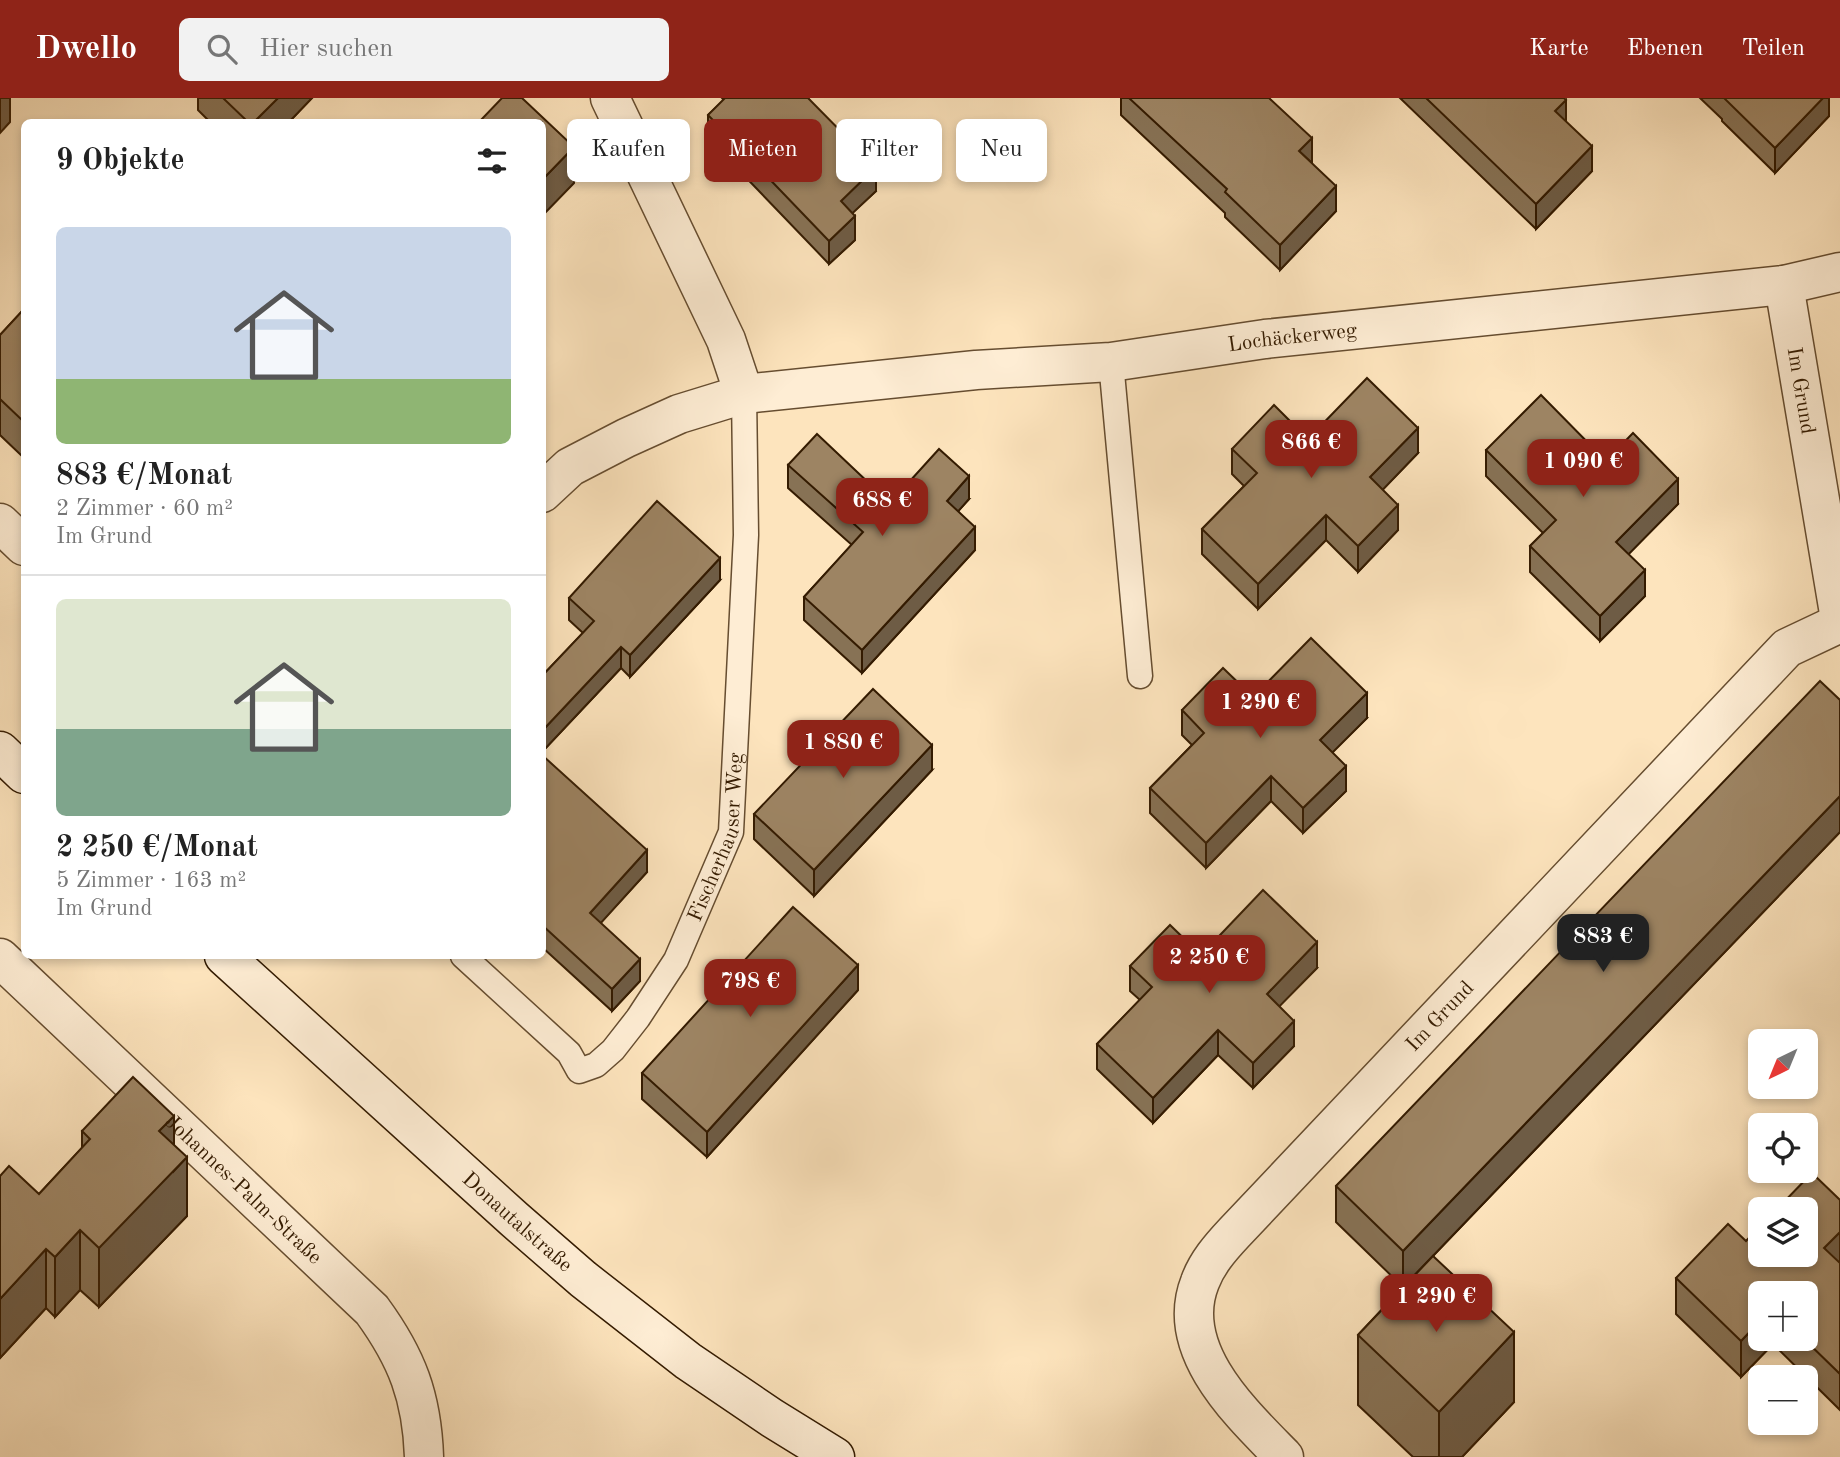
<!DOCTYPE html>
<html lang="de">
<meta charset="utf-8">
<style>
body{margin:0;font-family:"Old Standard TT",serif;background:#f2f2f2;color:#222;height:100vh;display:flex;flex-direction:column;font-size:26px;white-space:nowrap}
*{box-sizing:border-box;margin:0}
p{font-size:23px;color:#767676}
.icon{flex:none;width:38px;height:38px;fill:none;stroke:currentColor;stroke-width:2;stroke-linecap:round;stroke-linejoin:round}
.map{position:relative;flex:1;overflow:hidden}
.panel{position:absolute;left:21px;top:21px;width:525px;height:840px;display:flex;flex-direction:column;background:#fff;border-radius:10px;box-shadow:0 4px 10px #0003}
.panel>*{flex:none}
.top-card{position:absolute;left:567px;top:21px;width:665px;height:63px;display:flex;gap:14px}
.needle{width:46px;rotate:223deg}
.controls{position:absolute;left:1748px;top:931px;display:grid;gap:14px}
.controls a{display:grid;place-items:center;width:70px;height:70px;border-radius:10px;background:#fff;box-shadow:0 4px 10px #0003;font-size:35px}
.price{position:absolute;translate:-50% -60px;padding:0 16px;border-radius:14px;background:#8f2418;color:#fff;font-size:23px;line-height:46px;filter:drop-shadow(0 2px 4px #0008)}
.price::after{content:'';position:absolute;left:50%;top:42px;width:21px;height:16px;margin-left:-10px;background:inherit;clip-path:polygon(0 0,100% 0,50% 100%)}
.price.active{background:#222;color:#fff}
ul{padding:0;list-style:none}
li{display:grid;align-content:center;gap:14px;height:371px;padding:0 35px}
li+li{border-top:2px solid #e0e0e0}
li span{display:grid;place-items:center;height:217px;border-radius:10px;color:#555}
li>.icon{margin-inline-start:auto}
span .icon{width:126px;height:126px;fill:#fffc;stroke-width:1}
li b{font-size:30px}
h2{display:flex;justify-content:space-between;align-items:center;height:84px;padding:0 35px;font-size:30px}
.pill{padding:0 24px;border-radius:10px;background:#fff;box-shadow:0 4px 10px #0003;font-size:24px;line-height:63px}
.pill.active{background:#8f2418;color:#fff}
header{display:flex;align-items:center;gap:42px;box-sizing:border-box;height:98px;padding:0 35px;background:#8f2418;color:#fff}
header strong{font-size:33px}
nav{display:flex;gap:38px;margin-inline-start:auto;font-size:24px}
.search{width:490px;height:63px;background:#f2f2f2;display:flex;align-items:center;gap:18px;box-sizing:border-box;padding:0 24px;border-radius:10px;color:#767676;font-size:26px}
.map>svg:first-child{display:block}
</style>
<header>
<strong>Dwello</strong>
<div class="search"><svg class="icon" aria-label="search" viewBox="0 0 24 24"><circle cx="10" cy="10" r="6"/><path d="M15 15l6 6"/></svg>Hier suchen</div>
<nav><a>Karte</a><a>Ebenen</a><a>Teilen</a></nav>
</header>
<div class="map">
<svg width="1840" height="1359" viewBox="0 0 1840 1359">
<rect width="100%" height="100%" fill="#fde4bd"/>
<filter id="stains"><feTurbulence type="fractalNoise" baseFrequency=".00286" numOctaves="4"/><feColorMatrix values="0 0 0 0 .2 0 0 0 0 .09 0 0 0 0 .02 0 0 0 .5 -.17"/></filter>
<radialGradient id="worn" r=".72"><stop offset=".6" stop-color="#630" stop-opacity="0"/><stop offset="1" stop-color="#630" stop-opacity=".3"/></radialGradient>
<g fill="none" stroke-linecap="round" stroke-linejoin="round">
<!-- service casing -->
<g stroke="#664d30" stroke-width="27">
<g id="service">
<path d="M1111,264l29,314"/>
<path id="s1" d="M463,858l106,97 10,18 17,-6 17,-15 25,-32 38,-58 55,-128 15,-297 -2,-141"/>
</g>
</g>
<!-- minor casing -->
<g stroke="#664d30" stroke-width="41">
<g id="minor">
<path d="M610,0l116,242 18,54"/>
<path id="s2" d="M1784,187l56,334"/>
<path id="s3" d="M542,395l28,-26 56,-29 53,-24 65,-20 232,-24 135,-8 154,-23 519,-54 56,-13"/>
<path d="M0,425l24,23"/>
<path id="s4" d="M0,860l372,352c35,48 50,87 52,147"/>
<path id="s5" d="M1284,1359c-43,-44 -111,-107 -84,-175 7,-19 20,-34 34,-49l553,-585 53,-25"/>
</g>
</g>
<!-- secondary casing -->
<g stroke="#341b01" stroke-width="41">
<g id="secondary">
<path d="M0,653l24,23"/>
<path id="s6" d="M224,858l290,263 69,60 105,82 84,57 63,39"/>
</g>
</g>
<!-- service -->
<use href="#service" stroke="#feedd4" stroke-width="24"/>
<!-- minor -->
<use href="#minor" stroke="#feedd4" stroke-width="38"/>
<!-- secondary -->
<use href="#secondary" stroke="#feedd4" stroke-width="38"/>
</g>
<!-- wall -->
<g fill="#877255" stroke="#341b01" stroke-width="2" fill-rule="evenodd">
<path d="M198,0h114l-23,24h-79l-12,-12z"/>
<path d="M722,0h86l68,93 -24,22 3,27 -26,24 -121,-126v-23l16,-15z"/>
<path d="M1121,0h148l42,65 25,48 -56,59 -55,-53v-4l-104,-98z"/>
<path d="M1400,0h164l2,24 26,49 -56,58z"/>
<path d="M1700,0h129v18l-54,57 -53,-52v-2z"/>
<path d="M24,211v149l-24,-23v-100z"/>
<path d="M1308,341l110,14 -36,37 16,40 -40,42 -32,-32 -68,69 -56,-55v-25l42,-43 -12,-12v-25z"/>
<path d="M1486,352l120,11 72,43 -50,50 17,42 -45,45 -70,-69v-26l13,-13 -57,-57z"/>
<path d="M788,367l102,38 79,-4 -11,12 17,39 -113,123 -58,-53v-23l48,-52 -64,-57z"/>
<path d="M720,482l-90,97 -9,-9 -79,84v-76l41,-43 -14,-13v-22z"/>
<path d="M1253,599l114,21 -35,34 14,39 -43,42 -32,-32 -65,67 -56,-55v-25l42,-43 -10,-10v-25z"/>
<path d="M1840,602v132l-407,424 81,146 -52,55h-49l-55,-52v-70l45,-48 -67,-65v-36z"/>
<path d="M542,657l105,117 -47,51 40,58 -28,30 -70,-64z"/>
<path d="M932,672l-118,126 -60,-57v-25z"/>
<path d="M1201,857l116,13 -38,38 15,40 -41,42 -35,-33 -65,68 -56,-54v-25l43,-44 -10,-9v-25z"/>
<path d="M858,892l-151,167 -65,-58v-26z"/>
<path d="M82,1033l92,14 13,71 -88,91 -19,-17 -25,27 -9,-9 -46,50v-182l39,18 43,-46z"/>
<path d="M1840,1102v210l-67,-66 -32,33 -65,-63v-36l70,-37zM1760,1195l46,46h-46z"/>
</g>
<!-- shaded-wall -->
<g fill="#6e5c45" stroke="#341b01" stroke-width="2">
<path d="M0,0h10v24l-10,11z"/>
<path d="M278,0h34l-23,24h-35z"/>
<path d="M1823,0h6v18l-54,57v-25z"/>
<path d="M1566,2v25l-11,-14z"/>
<path d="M1312,40v25l-13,-12z"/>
<path d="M1592,48v25l-56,58v-25z"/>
<path d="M574,49v36l-32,33v-36z"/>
<path d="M876,69v24l-35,33v-23z"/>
<path d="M1336,88v25l-56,59v-25z"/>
<path d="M855,118v24l-26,24v-23z"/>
<path d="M1418,330v25l-48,50v-26z"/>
<path d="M969,378v23l-22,25v-23z"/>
<path d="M1678,381v25l-62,63v-25z"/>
<path d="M1398,407v25l-40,42v-26z"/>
<path d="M1326,417v25l-68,69v-25z"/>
<path d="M975,429v23l-113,123v-23z"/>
<path d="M720,460v22l-90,97v-22z"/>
<path d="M1645,472v26l-45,45v-25z"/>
<path d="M621,549v21l-79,84v-21z"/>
<path d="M1367,595v25l-47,47v-25z"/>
<path d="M932,647v25l-118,126v-26z"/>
<path d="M1346,668v25l-43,42v-25z"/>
<path d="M1271,678v25l-65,67v-25z"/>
<path d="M1840,698v36l-437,455v-36z"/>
<path d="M647,752v22l-57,63v-22z"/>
<path d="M1317,844v26l-50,51v-25z"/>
<path d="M640,861v22l-28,30v-22z"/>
<path d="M858,867v25l-151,167v-25z"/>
<path d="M1294,923v25l-41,42v-25z"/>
<path d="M1218,932v25l-65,68v-25z"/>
<path d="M174,1018v55l13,-14v59l-88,91v-59l60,-117z"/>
<path d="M80,1132v60l-25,27v-60z"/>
<path d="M1840,1134v36l-16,-20z"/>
<path d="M46,1151v59l-46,50v-59z"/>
<path d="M1760,1223v18h13v5l-32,33v-36z"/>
<path d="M1514,1234v70l-52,55h-23v-45z"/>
</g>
<!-- building -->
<g fill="#9d8463" stroke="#341b01" stroke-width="2">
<path d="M223,0h55l-24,24h-6z"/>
<path d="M502,0h20l52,49 -32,33v-58h-63z"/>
<path d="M725,0h83l68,69 -35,34 14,15 -26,25 -121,-126z"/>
<path d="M1129,0h140l43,40 -13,13 37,35 -56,59 -55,-53 2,-3z"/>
<path d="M1426,0h138l2,2 -11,11 37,35 -56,58z"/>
<path d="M1724,0h99l-48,50z"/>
<path d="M24,211v113l-24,-23v-64z"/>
<path d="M1367,280l51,50 -48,49 28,28 -40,41 -32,-31 -68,69 -56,-55 55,-56 -25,-24 42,-44 34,34z"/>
<path d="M1541,297l65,66 27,-28 45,46 -62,63 29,28 -45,46 -70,-70 26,-26 -70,-70z"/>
<path d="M817,336l73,69 49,-54 30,27 -22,25 28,26 -113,123 -58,-53 59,-65 -75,-67z"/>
<path d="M657,403l63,57 -90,97 -9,-8 -79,84v-55l52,-55 -25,-23z"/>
<path d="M1311,540l56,55 -47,47 26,26 -43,42 -32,-32 -65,67 -56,-55 54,-55 -22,-23 41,-42 30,29z"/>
<path d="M1820,583l20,19v96l-437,455 -67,-65z"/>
<path d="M873,591l59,56 -118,125 -60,-56z"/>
<path d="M542,657l105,95 -57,63 50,46 -28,30 -70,-64z"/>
<path d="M1263,792l54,52 -50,52 27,27 -41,42 -35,-33 -65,68 -56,-54 55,-57 -22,-21 40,-41 31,30z"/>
<path d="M793,809l65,58 -151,167 -65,-59z"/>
<path d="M133,979l41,39 -15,15 28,26 -88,91 -19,-18 -25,27 -9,-8 -46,50v-123l9,-10 30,28 51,-55 -8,-8z"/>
<path d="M1812,1075l28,27v32l-16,16 16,15v111l-36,-35h2v-46h-46v28l-19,20 -65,-63 52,-54 18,17 14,-15v29h46v-46h-29z"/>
<path d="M1433,1158l81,76 -75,80 -81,-77z"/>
</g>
<g text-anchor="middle" stroke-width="5" stroke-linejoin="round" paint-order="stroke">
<!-- street labels -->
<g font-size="21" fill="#341b01" stroke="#feedd4">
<text dy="7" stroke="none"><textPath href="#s3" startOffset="779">Lochäckerweg</textPath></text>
<text dy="7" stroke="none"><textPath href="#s2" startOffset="107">Im Grund</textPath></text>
<text dy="7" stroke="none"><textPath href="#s1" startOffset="446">Fischerhauser Weg</textPath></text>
<text dy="7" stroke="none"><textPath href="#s5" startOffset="565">Im Grund</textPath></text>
<text dy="7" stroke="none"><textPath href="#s4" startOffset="336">Johannes-Palm-Straße</textPath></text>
<text dy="7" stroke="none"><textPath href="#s6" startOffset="396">Donautalstraße</textPath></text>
</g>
</g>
<rect width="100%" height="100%" filter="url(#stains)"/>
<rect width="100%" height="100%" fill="url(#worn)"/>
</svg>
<div class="controls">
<a><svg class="needle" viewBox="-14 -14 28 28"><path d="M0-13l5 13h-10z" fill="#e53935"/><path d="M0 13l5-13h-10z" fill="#767676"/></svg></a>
<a><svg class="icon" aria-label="locate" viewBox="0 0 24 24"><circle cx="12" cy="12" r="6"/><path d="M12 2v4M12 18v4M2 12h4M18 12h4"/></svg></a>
<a><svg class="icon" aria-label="layers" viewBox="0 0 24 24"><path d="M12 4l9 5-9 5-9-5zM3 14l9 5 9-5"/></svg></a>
<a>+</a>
<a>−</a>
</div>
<b class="price" style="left:1311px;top:382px">866 €</b>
<b class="price" style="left:1583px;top:401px">1 090 €</b>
<b class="price" style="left:882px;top:440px">688 €</b>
<b class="price" style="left:1260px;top:642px">1 290 €</b>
<b class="price" style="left:843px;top:682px">1 880 €</b>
<b class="price active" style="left:1603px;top:876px">883 €</b>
<b class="price" style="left:1209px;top:897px">2 250 €</b>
<b class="price" style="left:750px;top:921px">798 €</b>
<b class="price" style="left:1436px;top:1236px">1 290 €</b>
<div class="top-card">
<a class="pill">Kaufen</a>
<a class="pill active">Mieten</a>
<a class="pill">Filter</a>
<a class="pill">Neu</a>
</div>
<section class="panel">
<h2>9 Objekte<svg class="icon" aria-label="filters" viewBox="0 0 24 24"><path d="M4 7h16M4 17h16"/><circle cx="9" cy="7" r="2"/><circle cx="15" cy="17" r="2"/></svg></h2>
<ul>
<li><span style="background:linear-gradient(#c9d6e8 70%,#8fb573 0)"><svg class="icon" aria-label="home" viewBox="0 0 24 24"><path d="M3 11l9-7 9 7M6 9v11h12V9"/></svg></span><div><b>883 €/Monat</b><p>2 Zimmer · 60 m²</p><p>Im Grund</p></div></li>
<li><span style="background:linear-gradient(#dfe7d0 60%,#7fa58c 0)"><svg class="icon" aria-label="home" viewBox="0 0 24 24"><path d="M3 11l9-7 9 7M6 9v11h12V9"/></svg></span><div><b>2 250 €/Monat</b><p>5 Zimmer · 163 m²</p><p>Im Grund</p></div></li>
</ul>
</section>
</div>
